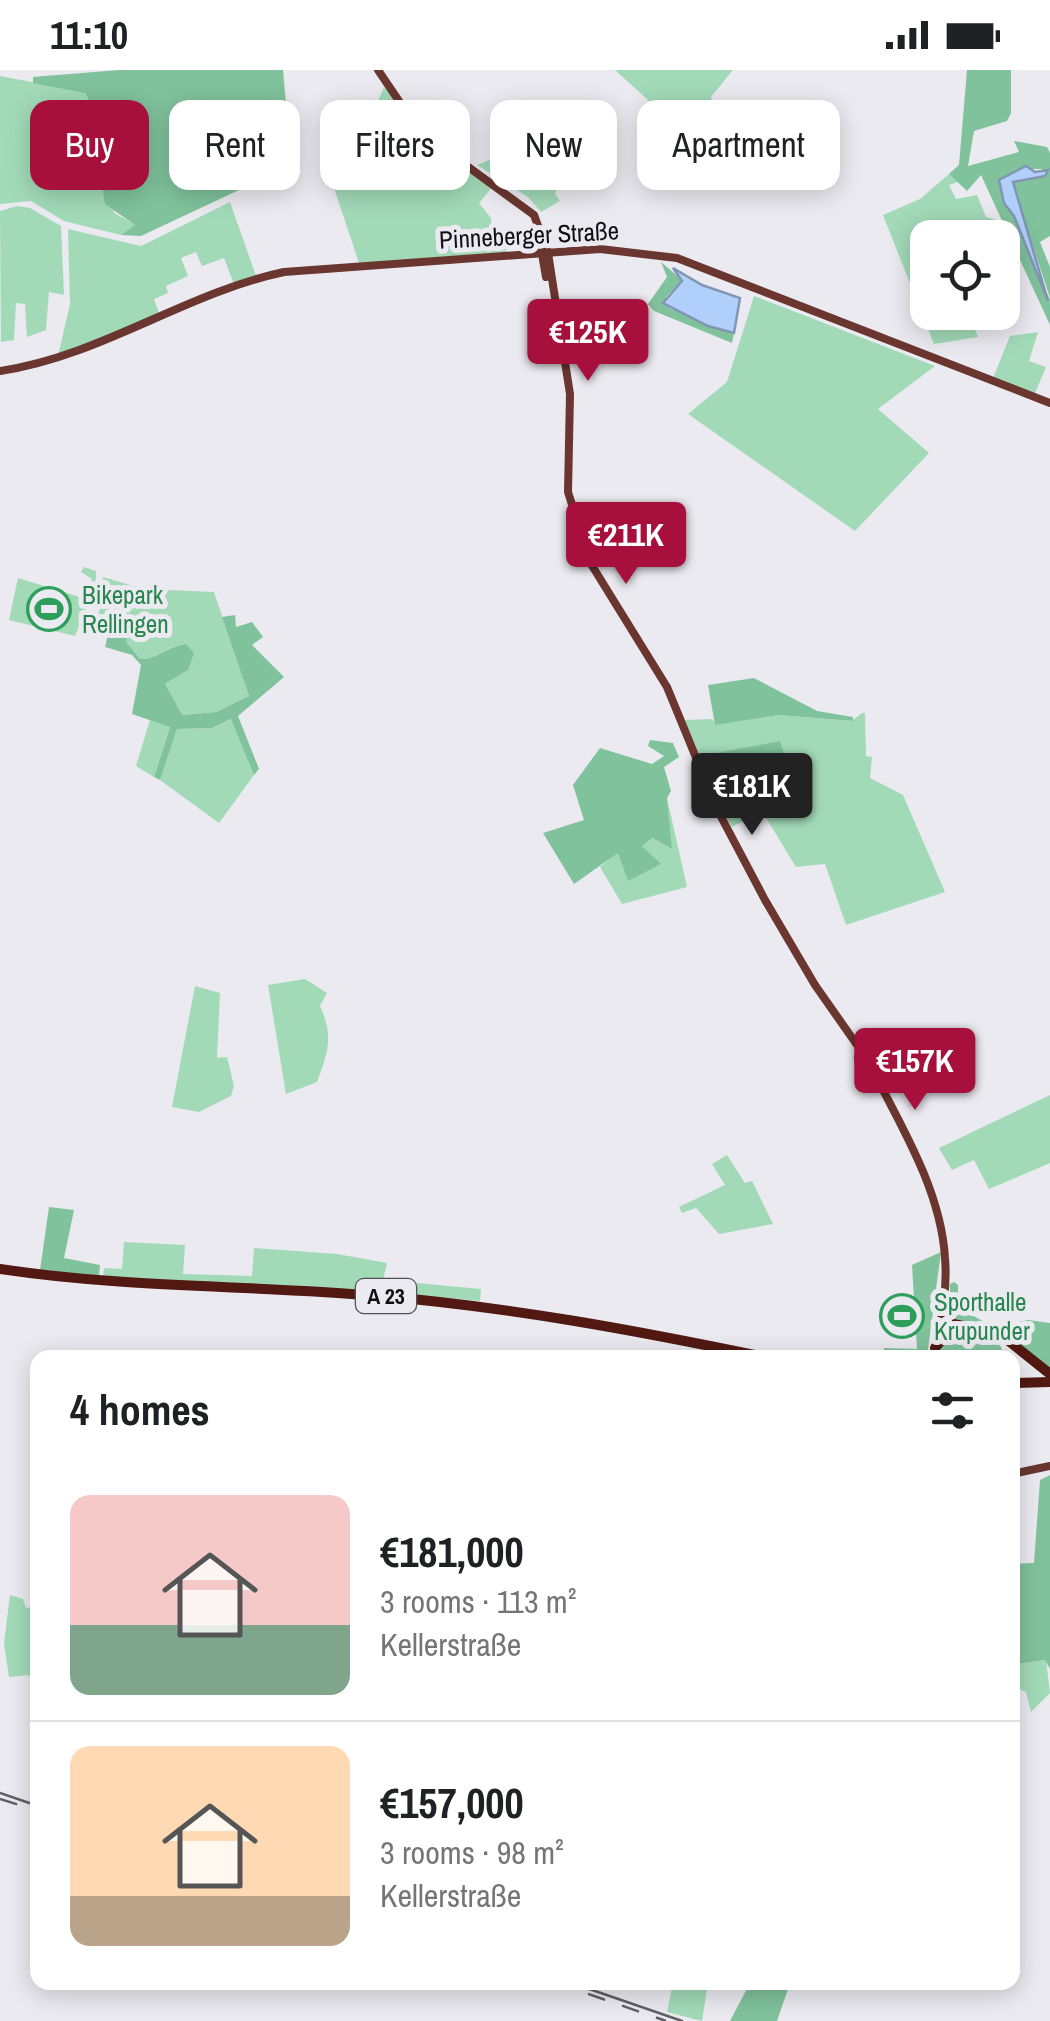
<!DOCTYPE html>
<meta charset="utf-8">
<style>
body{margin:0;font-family:"Archivo Narrow",sans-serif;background:#f2f2f2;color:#202124;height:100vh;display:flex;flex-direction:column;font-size:38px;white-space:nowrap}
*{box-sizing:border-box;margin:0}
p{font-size:32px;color:#757577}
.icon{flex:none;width:55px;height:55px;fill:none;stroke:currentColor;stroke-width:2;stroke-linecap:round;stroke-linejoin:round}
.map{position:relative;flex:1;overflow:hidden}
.side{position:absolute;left:30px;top:1280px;width:990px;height:640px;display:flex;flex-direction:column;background:#fff;border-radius:20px;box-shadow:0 5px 25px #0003}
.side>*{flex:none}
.banner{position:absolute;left:30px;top:30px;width:990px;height:90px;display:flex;gap:20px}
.controls{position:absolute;left:910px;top:150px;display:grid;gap:20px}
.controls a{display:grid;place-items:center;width:110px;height:110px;border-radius:20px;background:#fff;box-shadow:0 5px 25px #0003;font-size:50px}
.price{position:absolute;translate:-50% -85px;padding:0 22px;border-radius:10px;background:#a70f3c;color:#fff;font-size:32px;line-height:65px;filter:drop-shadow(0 2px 5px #0008)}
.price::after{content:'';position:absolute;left:50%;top:60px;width:30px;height:22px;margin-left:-15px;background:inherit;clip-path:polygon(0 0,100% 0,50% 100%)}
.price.active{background:#222;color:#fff}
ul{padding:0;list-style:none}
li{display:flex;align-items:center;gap:30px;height:250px;padding:0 40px}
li+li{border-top:2px solid #e0e0e0}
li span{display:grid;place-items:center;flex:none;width:280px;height:200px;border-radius:20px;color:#555}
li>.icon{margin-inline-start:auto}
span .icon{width:120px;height:120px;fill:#fffc;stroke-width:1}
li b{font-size:42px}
h2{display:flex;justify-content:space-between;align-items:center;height:120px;padding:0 40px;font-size:42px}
.tag{padding:0 35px;border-radius:20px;background:#fff;box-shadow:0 5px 25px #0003;font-size:35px;line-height:90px}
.tag.active{background:#a70f3c;color:#fff}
.status{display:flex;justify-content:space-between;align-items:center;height:70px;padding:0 50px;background:#fff;direction:ltr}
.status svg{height:28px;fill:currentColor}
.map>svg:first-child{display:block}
</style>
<div class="status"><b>11:10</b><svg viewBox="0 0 49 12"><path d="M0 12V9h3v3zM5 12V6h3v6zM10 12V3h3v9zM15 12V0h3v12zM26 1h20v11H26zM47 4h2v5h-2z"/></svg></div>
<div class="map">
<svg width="1050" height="1951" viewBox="0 0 1050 1951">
<rect width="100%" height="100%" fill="#eaeaf0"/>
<!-- green -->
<g fill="#a2dab8">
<path d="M615,0h118l-22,27 3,11 -32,23z"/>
<path d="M0,6l84,16 12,22 -1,29 19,70 22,12 -15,10 -57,-14 -33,-20 -31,3z"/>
<path d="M384,17l54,63 55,36 -14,17 12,15 1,14 12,3 2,17 -147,11 -29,-87 19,-7z"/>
<path d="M527,75l30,20 -10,15 11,6 -3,8 5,7 -19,11 -13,-15 -51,-32z"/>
<path d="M949,104l9,8 -9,3 7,14 21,-4 9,22 14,4 13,24 -10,4 -1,-11h-74v74l40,1 10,24 -44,7 -51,-129 37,-16z"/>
<path d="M230,132l26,74 -22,8 -10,-26 -22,8 -6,-14 -15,6 7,18 -22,10 2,7 -14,6 6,17 -102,40 12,-52 -2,-75 73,17z"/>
<path d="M17,136l13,2 31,18 3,69 -15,-3 -3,38 -19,7 -2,-33 -9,-1 -2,37 -13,2 -1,-131z"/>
<path d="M754,226l181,70 -57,43 51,44 -74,78 -167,-117 39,-32z"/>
<path d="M1038,262l-9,29 17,6 -11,26 -42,-15 17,-42z"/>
<path d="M84,497l12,4v28h-6l-15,37 -66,-16 9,-42 65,20 9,-19 -11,-7z"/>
<path d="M103,507l41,12 70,3 35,104 -33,16 -35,3 -16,-31 23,-14 -3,-26c-17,2 -28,16 -45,15l-15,-17 5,-21 -32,-7 6,-14z"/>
<path d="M862,643h3l1,43 6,1 -2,21 33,17 42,97 -99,33 -21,-61 -29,3 -34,-56 -30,16 -7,-12 67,-37 -12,-36 -80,14 -15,-36 27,-1 4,5 62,-9 74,6z"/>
<path d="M232,649l22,56 -35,48 -59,-43 17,-51 35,-1z"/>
<path d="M150,650l20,6 -16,51 -18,-11z"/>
<path d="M667,728l20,89 -65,17 -22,-37 18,-15 10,28 32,-16 -18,-18 12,-8 17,10z"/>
<path d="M305,909l22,14 -7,13c14,30 8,46 -3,76l-31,12 -18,-109z"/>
<path d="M195,916l25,7 -3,65 10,-1 7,29 -3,10 -32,16 -27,-5z"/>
<path d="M1050,1025v68l-61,26 -15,-29 -22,10 -13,-22z"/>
<path d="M727,1085l18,28 7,-2 21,43 -54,10 -23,-26 -14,5 -3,-6 46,-22 -13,-21z"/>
<path d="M124,1172l61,3 -2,29 69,2 2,-28 83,6 50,9 -4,17 98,9 -1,12 -122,-11 -255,-12 1,-10 18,1z"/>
<path d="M10,1525l13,4 3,9 11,-2v78l-9,-9 -19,2 -5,-33z"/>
<path d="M1046,1590l4,33 -19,19 -5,-20 -7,-3 -2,-25z"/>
<path d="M673,1913h35l-6,38 -35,-9z"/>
</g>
<!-- forest -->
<g fill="#80c29c">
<path d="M119,0h164l5,56 -15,48 -132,62 -20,-1 14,-10 -30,-21c-6,-36 -3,-80 -20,-111l-52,-10v-6z"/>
<path d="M967,0h44v43l-4,8 -33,10 -6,35 51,-14 -5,-11 33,6 3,6v83l-10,6 10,25v31l-38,-116 33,-6 -3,-7h-21l-20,19 49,112v25l-69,-150 -14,16 -18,-17 10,-9z"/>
<path d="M661,192l21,18 -16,17 3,11 65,25 -2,10 -78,-32 -6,-7 19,-27z"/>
<path d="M235,545l1,12 16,-5 11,15 -11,8 32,32 -46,39 21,53 -5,6 -23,-56 -19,9 -35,1 -17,51 -6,-3 16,-50 -38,-13 9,-49 -9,-10 -27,-8 7,-30 18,4 -4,21 14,17c17,1 28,-13 46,-15l8,9 -6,17 -23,14 17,31 34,-3 33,-16 -27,-79z"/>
<path d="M754,608l63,33 36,6v4l-75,-6 -63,10 -7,-40z"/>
<path d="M650,670l23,3 6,14 -15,10 7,24 -4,7 5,51 -19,-11 -11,8 19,18 -33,17 -10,-28 -44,31 -31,-51 41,-13 -11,-35 27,-37 52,16 12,-8 -16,-10z"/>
<path d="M780,671l12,37 -67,37 -25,-59z"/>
<path d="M49,1137l25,3 -10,48 36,7 -1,11 -59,-6z"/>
<path d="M941,1182l-14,105 -44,1 1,-10 33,1 -5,-84z"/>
<path d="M954,1212l4,3v22l35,20 35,-7 22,3v47l-48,-39 -52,-13v-34z"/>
<path d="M956,1260c21,2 45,3 48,27l-66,1 6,-19z"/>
<path d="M1050,1405v194l-5,-9 -28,4 -5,-100 22,-1 6,-83z"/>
<path d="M750,1913h40l-13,38h-47z"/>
</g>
<!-- water -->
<g fill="#b1cffb" stroke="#8196b5" stroke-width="2.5">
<path d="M1026,96l9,6 13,-2 -3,6 -32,6 35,119 -34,-85 -10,-13 -5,-23z"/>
<path d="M673,198l29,17 38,13 -6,35 -26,-7 -45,-23 19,-22z"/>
</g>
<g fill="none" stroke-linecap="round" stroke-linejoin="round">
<!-- major -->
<g stroke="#6a362f" stroke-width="8">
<path d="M378,0l23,34 40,43 93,68 14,38 22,141 -2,98 23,72 76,123 51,124 47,89 50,85 47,67"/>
<path d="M538,161l8,46"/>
<path d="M0,301c101,-15 185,-78 284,-99l316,-23 77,9 373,145"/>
<circle cx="866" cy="988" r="8"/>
<path d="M870,995c30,59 71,125 75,193 3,34 -5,67 -11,100"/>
<path d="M1012,1404l38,-8"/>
</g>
<!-- highway -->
<g stroke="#521812" stroke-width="10">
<path d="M0,1199c126,19 252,16 379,27 132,11 260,35 390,62"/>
<path d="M940,1251l60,13 50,40"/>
<path d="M935,1278l18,-22"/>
<path d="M1012,1313l38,-1"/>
</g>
<!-- tram -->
<g stroke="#606064" stroke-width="2.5">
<path d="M0,1723l38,13"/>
<path d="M569,1912l113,39"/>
</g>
<!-- rail -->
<g stroke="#606064" stroke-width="2.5" stroke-dasharray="18 18" stroke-linecap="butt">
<path d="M0,1729l38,12"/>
<path d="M554,1912l112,39"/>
</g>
</g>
<!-- icons -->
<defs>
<g id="stadium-ring" transform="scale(2.25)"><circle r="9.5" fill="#eaeaf0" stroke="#2e9e5b" stroke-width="1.5"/><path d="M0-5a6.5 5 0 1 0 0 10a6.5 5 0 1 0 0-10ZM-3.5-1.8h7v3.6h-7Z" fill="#2e9e5b"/></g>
</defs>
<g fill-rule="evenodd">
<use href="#stadium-ring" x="49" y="539"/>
<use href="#stadium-ring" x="902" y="1246"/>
</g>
<g text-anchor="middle" stroke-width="10" stroke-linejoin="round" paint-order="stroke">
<!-- shield labels -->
<rect fill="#eaeaf0" stroke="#515155" stroke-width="2.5" x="356" y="1209" width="60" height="34" rx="8"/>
<g font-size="22" font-weight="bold" fill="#101012">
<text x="386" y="1234">A 23</text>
</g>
<!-- street labels -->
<g font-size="25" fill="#101012" stroke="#eaeaf0">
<text transform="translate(529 165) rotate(-3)" y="9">Pinneberger Straße</text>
</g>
<!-- leisure labels -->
<g font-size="25" fill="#27864d" stroke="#eaeaf0" text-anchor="start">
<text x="82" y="534">Bikepark<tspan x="82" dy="29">Rellingen</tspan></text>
<text x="934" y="1241">Sporthalle<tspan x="934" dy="29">Krupunder</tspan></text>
</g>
</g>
</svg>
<div class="controls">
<a><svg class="icon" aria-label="locate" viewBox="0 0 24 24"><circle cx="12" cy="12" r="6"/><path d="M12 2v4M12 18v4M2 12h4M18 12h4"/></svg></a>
</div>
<b class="price" style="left:588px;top:314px">€125K</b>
<b class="price" style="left:626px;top:517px">€211K</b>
<b class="price active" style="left:752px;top:768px">€181K</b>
<b class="price" style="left:915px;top:1043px">€157K</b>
<div class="banner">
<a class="tag active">Buy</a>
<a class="tag">Rent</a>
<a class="tag">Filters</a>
<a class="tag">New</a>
<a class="tag">Apartment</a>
</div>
<section class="side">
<h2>4 homes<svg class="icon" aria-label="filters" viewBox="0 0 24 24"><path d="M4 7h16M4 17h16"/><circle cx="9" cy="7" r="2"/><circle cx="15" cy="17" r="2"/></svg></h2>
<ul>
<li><span style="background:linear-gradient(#f6c9c9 65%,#7fa58c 0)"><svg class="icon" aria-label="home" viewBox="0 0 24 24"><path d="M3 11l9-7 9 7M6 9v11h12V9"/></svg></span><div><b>€181,000</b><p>3 rooms · 113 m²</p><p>Kellerstraße</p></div></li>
<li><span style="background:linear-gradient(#ffd9b3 75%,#b9a48a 0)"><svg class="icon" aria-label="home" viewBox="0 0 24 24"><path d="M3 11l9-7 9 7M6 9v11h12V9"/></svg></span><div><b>€157,000</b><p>3 rooms · 98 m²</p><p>Kellerstraße</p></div></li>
</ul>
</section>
</div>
